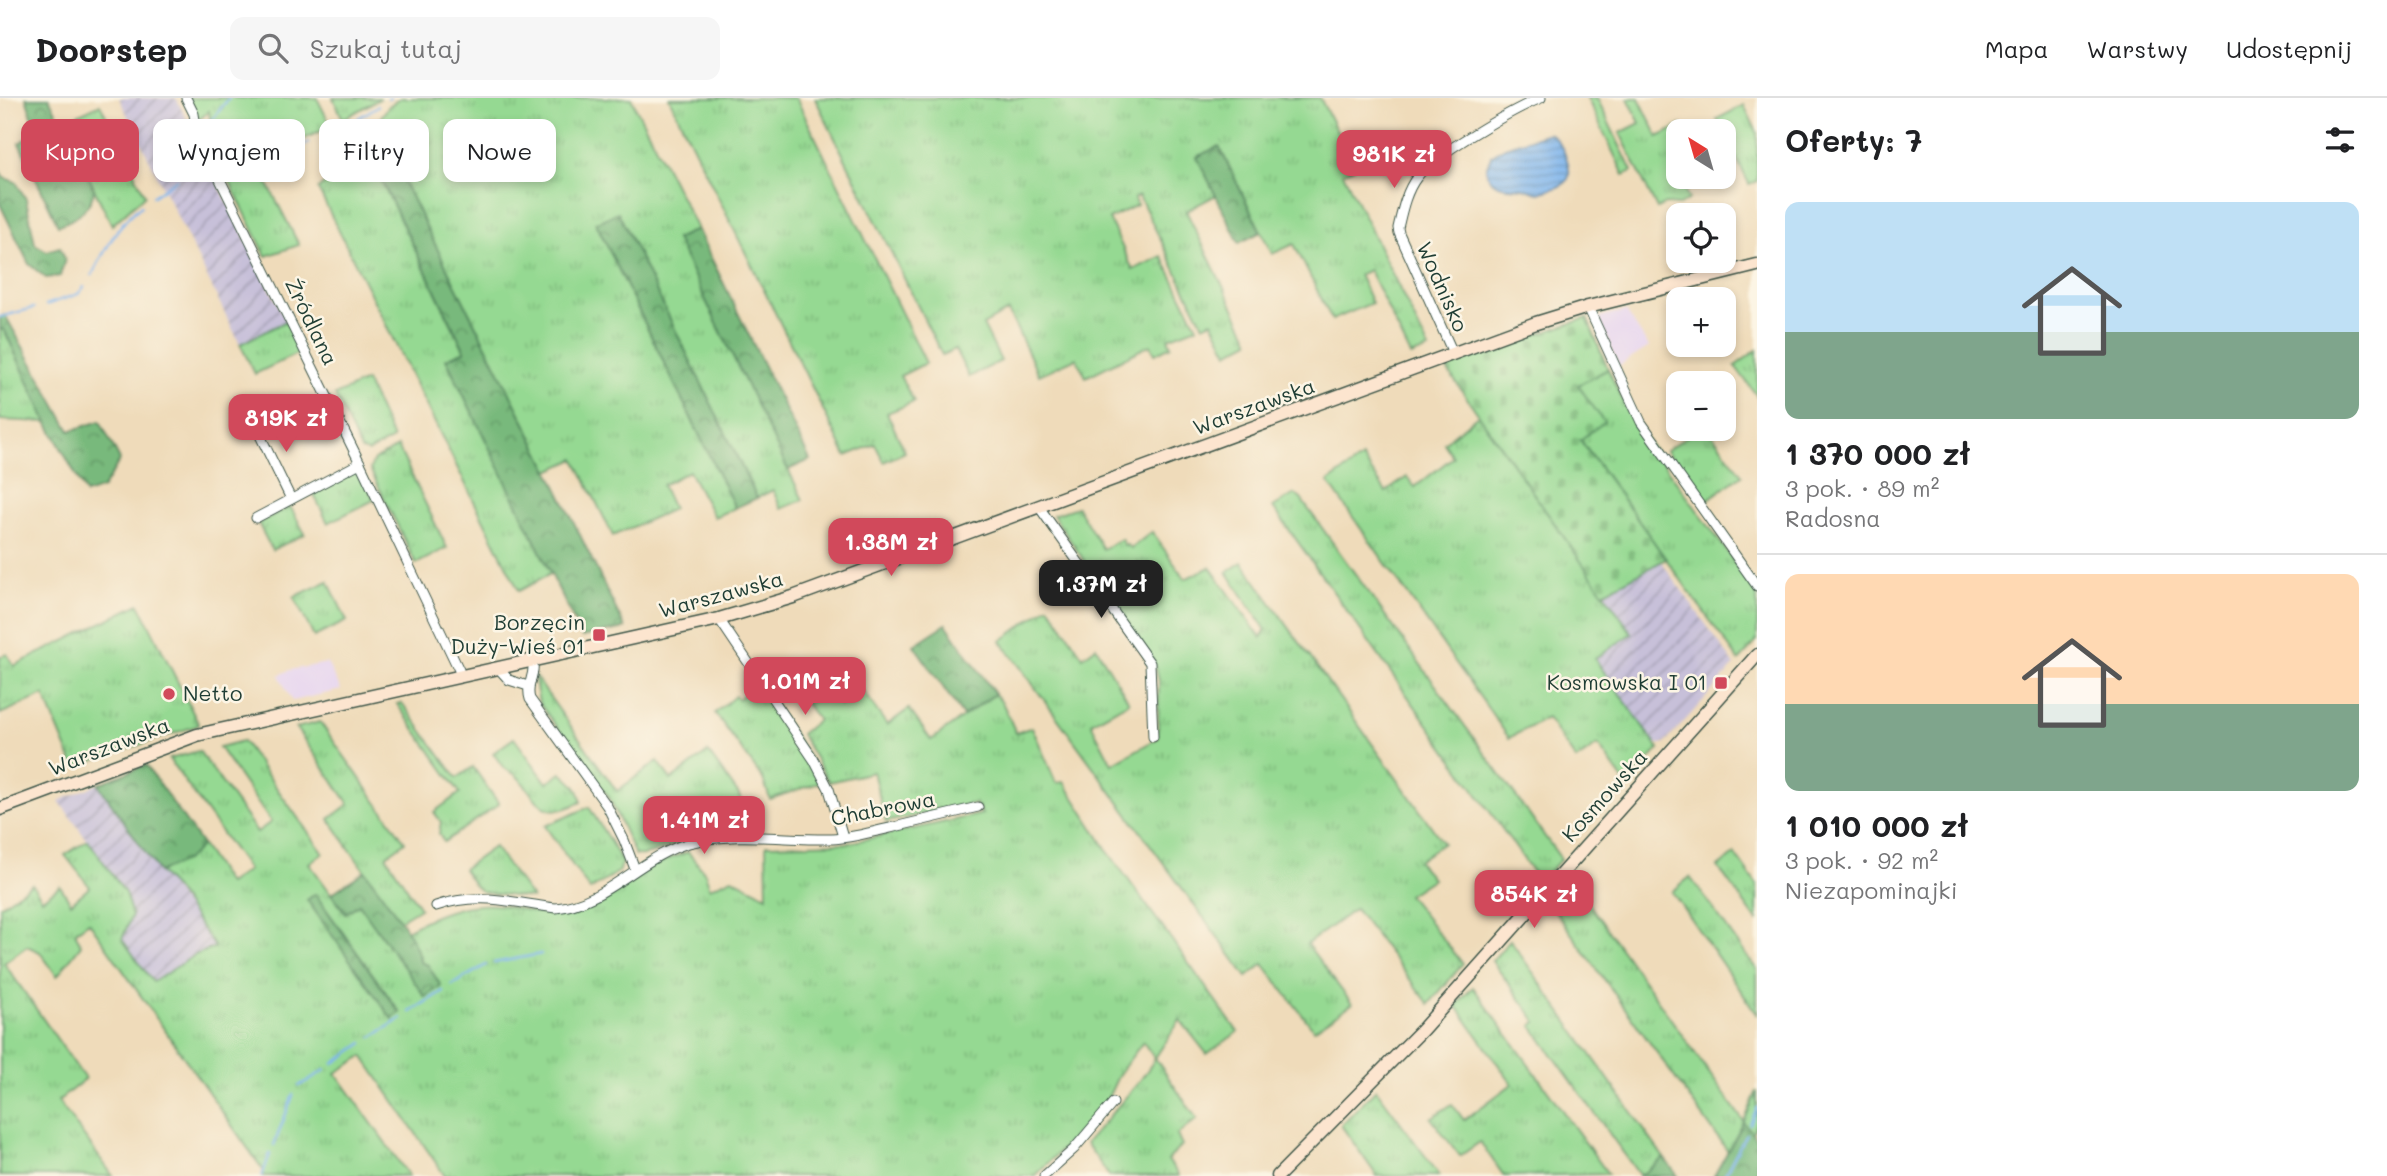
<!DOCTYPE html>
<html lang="pl">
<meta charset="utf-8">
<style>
body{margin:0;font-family:Mali,sans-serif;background:#f6f6f6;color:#202124;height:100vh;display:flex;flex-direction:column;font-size:26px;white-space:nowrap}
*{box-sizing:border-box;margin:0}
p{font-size:23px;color:#757577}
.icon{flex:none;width:38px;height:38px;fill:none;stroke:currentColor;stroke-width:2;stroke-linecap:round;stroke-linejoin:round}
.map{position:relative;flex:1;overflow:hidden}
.details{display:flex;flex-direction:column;background:#fff;width:630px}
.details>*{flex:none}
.top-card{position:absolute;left:21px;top:21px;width:665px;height:63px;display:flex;gap:14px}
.needle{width:46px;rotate:323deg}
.buttons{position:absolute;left:1666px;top:21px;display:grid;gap:14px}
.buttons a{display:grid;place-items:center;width:70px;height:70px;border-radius:14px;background:#fff;box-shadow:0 4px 10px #0003;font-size:35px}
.price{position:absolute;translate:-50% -60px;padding:0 16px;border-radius:14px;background:#d1495b;color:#fff;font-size:23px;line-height:46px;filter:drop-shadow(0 2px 4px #0008)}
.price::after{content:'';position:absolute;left:50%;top:42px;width:21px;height:16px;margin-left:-10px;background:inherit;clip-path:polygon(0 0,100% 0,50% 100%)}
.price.active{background:#222;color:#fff}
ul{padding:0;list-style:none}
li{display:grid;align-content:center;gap:14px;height:371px;padding:0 28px}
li+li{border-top:2px solid #e0e0e0}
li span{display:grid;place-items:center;height:217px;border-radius:14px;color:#555}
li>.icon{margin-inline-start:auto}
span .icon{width:126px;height:126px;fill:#fffc;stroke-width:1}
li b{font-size:30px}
h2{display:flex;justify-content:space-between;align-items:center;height:84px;padding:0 28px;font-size:30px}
.chip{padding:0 24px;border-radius:14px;background:#fff;box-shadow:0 4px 10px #0003;font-size:24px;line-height:63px}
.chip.active{background:#d1495b;color:#fff}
header{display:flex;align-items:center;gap:42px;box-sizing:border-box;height:98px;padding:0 35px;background:#fff;border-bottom:2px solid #e0e0e0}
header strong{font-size:33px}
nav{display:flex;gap:38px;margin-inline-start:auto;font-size:24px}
.search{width:490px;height:63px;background:#f6f6f6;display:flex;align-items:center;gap:18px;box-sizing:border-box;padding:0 24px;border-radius:14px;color:#757577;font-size:26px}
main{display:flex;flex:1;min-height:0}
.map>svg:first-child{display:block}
</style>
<header>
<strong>Doorstep</strong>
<div class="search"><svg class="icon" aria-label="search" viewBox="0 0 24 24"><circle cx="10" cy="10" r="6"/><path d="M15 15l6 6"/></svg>Szukaj tutaj</div>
<nav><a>Mapa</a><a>Warstwy</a><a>Udostępnij</a></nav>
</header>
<main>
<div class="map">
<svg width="1757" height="1078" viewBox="0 0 1757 1078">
<defs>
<pattern id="industrial-furrows" width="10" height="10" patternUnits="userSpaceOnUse" patternTransform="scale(1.75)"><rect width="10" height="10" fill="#c7c0d9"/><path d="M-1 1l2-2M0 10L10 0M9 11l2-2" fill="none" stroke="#a19db1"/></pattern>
<pattern id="grass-tufts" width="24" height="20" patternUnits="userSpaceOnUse" patternTransform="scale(1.75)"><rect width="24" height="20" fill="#95d992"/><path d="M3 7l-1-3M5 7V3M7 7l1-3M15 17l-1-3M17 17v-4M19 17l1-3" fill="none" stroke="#80bb7e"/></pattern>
<pattern id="forest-crowns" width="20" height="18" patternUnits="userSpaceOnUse" patternTransform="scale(1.75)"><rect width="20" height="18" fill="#78b97c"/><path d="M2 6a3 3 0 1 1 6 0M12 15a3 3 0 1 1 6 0" fill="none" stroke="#629866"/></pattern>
<pattern id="cemetery-stones" width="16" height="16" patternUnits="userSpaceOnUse" patternTransform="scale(1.75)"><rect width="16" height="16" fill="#95d992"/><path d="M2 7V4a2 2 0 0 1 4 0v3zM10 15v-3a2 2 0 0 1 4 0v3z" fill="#80bb7e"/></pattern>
<pattern id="water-rules" width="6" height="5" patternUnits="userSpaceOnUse" patternTransform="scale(1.75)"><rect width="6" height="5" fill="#7db4ed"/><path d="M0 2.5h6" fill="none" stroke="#6694c1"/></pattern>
</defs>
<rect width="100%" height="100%" fill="#fcf5e5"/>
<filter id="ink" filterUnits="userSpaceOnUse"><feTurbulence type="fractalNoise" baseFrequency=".0143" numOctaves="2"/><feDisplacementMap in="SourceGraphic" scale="14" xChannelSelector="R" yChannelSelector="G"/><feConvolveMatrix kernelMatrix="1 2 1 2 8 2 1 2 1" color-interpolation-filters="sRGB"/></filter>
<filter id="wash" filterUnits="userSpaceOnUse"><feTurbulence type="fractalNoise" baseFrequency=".00686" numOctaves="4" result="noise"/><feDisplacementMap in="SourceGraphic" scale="28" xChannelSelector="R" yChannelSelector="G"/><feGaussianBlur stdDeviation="1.57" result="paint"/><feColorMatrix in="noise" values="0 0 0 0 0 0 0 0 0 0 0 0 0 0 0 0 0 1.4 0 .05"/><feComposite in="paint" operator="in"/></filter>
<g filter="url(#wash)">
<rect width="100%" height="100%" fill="#efdbba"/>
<!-- built -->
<g fill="#e5d3f1">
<path d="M1626,213l23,36 -30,19 -20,-48z"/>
<path d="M327,565l14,27 -49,11 -13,-26 11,-5z"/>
</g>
<!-- industrial -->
<g fill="url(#industrial-furrows)">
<path d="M119,0h57l110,223 -46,23z"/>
<path d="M1661,463l74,104 -71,79h-8l-61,-85 37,-26 -29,-40z"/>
<path d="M98,686l117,163 -20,8 -42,27 -31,-43 10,-24 -7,-22 -66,-92z"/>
</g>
<!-- grass -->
<g fill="url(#grass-tufts)" stroke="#5a8b63" stroke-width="2" fill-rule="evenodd">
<path d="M188,0h129l14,28 -29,14 -1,15 -29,5 -18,-3 45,88 -33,11 -63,-129 7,-7 -1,-9 -10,9z"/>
<path d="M333,0h48l-38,21z"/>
<path d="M400,0h231l66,131 -21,10 127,261 -22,9 -8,-19 -16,8 -139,-285 -22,10 139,285 -21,9 -25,-46 -27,14 11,24 -60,27 -38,-77 -26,12 -174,-346 14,-19z"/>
<path d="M669,0h127l130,265 -26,13 14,26 -27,11 18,39 -21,10 -9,-18 -29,12z"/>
<path d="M815,0h505l35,69 -12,6 86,176 -18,7 -42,-86 -10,5 13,28 -40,17 -38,-76 -22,10 -53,-108 -22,11 19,38 -30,16 64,130 -22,12 -16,-32 -9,4 -64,-129 -5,2 3,7 -28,14 24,51 29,-14 35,71 -29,11 3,8 -16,8 -5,-9 -64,32 -10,-19 -37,17 -31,-64 -25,14 18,36 -32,16 -14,-28 -13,6z"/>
<path d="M1587,0h10l35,73 -8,4z"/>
<path d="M1628,0h11l19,39 24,-12 2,6h-6v46h15l-12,6 8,16 -10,6 -14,-1 -8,5 -37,-76 20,-10z"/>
<path d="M100,6l45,91 -33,30 -51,-102z"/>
<path d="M1744,7l13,27v49l-8,3 -32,-65z"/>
<path d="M358,35l107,219 -19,7 106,214 -33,18 -201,-402 12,-10 -3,-11 12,-6 1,-21z"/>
<path d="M286,223l15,31 -46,22 -15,-30z"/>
<path d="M4,231l43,93 -47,-2v-90z"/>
<path d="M1757,252v46l-22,-30z"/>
<path d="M1608,271l24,51 125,173v48l-18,20 -159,-222 -2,-54z"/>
<path d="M366,283l27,58 -24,13 -8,-2 -26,-55z"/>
<path d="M1478,317l154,218 -37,26 64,90 -33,36 -28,-40 -22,15 -29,-42 -38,20 -181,-256 34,-24 24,34 21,-15 8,10 38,-30 -9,-14z"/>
<path d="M1697,331h11l34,46 -39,28 -37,-52z"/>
<path d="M398,349l49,101 -31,16 -46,-95 4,-9z"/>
<path d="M353,374l10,3 11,25 -46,23 -15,-30z"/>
<path d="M1295,396l6,5 260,360 -21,23 -267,-375z"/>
<path d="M290,408l15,28 -33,16 -14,-27z"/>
<path d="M1077,409l26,42 18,-10 4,7 2,-1 4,3 21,-16 33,47 25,-12 51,71 5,-8 -39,-58 15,-10 201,281 -25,18 14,18 -24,16 55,69 -34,40 -74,-95 -48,35 45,60 -38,26 -51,-66 -16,13 -246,-336 48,-35 34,51 13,-10 33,55 -38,21 21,41 46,-26 1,-57 -4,-16 -102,-150z"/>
<path d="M328,483l19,40 -33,16 -20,-40z"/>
<path d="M139,506l60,121 -125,42 -30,-72 -44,19v-57l7,-3 7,12z"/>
<path d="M818,576l22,31 22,-15 25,35 22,-16 22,31 64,-46 8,10 13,29 16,-6 24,56 8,-1 45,71 129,179 -31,22 -27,-34 -25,38 42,61 -20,16 5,10 -14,15 11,16h-70l-23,-33 53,-61 16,-23 -12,-17 -24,32 -13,28 -29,33 -43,41h-589l-82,-120 -27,17 73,103h-145l-1,-6 -174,-248 -14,10 6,13 -24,31 -17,-24 -13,-6 -23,17 81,116 -27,22 55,75h-113v-270l32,-22 10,15 18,-13 11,17 19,-16 -25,-32 23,-15 37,53 7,22 -10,24 31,43 42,-27 20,-8 -40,-58 -16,-17 28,-12 15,-15 26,39 20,-14 -79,-111 30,-8 58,81 14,-10 -52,-75 24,-6 80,112 -14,10 36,50 14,-9 61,58v-6l-14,-26c28,-15 58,-28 92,-25 23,2 46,13 70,8 24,-4 53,-30 75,-42 14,-8 30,-14 45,-19l17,21 5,15 22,-10 35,18 -1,-51 82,-2 134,-29 -7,-11 -89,19 -13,-50 -44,10 -28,-48 17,-14 -22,-31zM316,797l84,117 -8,7z"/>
<path d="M534,577l83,116 41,-30 13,19 37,-28 31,43 12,37c-19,-1 -38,0 -57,6 -16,4 -46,20 -59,17l-26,-58 -70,-94z"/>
<path d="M759,585l46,68 17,31 -52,17 -7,-20 -48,-66 20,-17 3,3z"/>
<path d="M402,605l55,75 16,-11 26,37 -55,38 -5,-8 2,-12 -7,-10 26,-19 -63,-89z"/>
<path d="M320,624l85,120 -19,14 34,52 -21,13 -70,-102 20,-15 -53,-76z"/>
<path d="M514,640l33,45 14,-10c10,8 20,16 20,29 -40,20 -41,-1 -64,-26 -4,-4 -10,-5 -14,-9 -3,-4 -6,-9 -10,-14z"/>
<path d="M589,709l33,54 -2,10 -30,19 -45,-64z"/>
<path d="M494,749l38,51c-9,-1 -48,-5 -51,-7 -7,-5 -13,-15 -18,-22z"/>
<path d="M1735,756l22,31v36l-39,-54z"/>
<path d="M1570,779l174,245 13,-31v30l-5,12 -8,-10 -15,30 -181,-252z"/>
<path d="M1690,779l67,93v44l-85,-122z"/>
<path d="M1510,842l154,218 -24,18 -108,-150 5,-4 -45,-61z"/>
<path d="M1473,889l135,187 -104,2 -24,-34 -20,14 -29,-38 21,-14 12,16 48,-36 -56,-79z"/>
<path d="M1376,991l64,87h-63l-36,-51z"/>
</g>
<!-- forest -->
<g fill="url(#forest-crowns)" stroke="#4c7b58" stroke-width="2">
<path d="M26,0h23l45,90c0,18 -20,33 -36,37l-39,-82 17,-11 2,-6 -7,-12z"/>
<path d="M375,27l174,346 76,157 -43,9 -136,-278 19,-8 -107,-218z"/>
<path d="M1219,48l42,86 -22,11 -42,-86z"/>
<path d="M0,73l4,7 12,4 10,17 9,45 12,7 13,-4 5,12 -5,17 -14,2 -17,-14 -29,-60z"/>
<path d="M618,114l139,286 -22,10 -139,-285z"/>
<path d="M697,131l113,231 -22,10 -112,-231z"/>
<path d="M5,217l65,116 30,-10 20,39 -17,28 -17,6 -39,-72 -43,-93 -4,1v-13z"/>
<path d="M946,526l49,70 -32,22 -49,-71z"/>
<path d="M146,667l56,80 -15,15 -28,12 -61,-88z"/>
<path d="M365,773c12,17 56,73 55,91l8,3 13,21 -16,11 -66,-93 -13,9 -15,-19z"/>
<path d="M315,796l85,119 -8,6 -85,-119z"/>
<path d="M1744,1024l13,18v36h-43z"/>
<path d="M1664,1060l14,18h-38z"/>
</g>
<!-- cemetery -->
<path fill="url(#cemetery-stones)" stroke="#5a8b63" stroke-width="2" d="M1587,220l21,51 -30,16 26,37 -24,18 86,119 -63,34 -159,-228z"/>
<!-- water -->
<path fill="url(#water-rules)" stroke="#4e7890" stroke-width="2" d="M1548,35c12,4 28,38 18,49 -6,6 -18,8 -26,11 -7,0 -10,-4 -17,-5 -16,-2 -32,2 -37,-19l5,-13 14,-9z"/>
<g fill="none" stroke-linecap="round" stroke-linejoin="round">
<!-- stream -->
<g stroke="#7db4ed" stroke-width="2.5">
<path d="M388,1l2,-1"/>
<path d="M358,20l20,-12"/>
<path d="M207,28l22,-28"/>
<path d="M324,41l24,-15"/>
<path d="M221,44l48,13"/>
<path d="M282,54l27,-9"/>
<path d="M184,73l11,-24"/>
<path d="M153,98l24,-17"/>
<path d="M92,177c14,-26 25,-51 49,-69"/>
<path d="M46,207l32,-11 6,-7"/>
<path d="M0,219l34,-9"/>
<path d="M494,865l47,-9"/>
<path d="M452,887l34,-20"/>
<path d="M410,914l33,-21"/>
<path d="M372,939l30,-19"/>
<path d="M333,966l30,-21"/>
<path d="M299,988l26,-16"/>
<path d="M1750,1026l7,-16"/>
<path d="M274,1047l19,-50"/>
<path d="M262,1078l8,-22"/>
<path d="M1724,1078l22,-42"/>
</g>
</g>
</g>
<g filter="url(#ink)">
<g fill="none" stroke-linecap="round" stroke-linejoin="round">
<!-- street casing -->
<g stroke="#3e5548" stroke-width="11">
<g id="street">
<path d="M186,0l8,16 3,19 163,330 99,207v6"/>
<path d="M1588,209l53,115 116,164"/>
<path d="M1453,255l-54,-120 -1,-5c4,-17 8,-37 19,-51 16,-22 97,-68 124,-79"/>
<path d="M253,323l38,78"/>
<path d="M1039,409l111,156 3,74"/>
<path d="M256,420l104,-55"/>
<path d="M719,521l95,141 15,29 14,48"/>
<path d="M532,562c5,14 -7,24 -2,39l77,107 17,34 11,29"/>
<path d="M498,570l11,12 19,6"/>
<path d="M436,808c43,-15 77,-3 120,2 49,-4 85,-52 133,-65 46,-12 96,-3 143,-4 20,-1 39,-7 58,-11 29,-7 58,-14 88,-21"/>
<path d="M1044,1078l30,-27 39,-46"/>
</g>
</g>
<!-- secondary casing -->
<g stroke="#3e5548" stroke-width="15">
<g id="secondary">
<path d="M0,711l197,-74 522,-116 74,-22 743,-274 52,-16 169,-42"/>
<path d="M1278,1078l144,-146 335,-375"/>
</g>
</g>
<!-- street -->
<use href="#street" stroke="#fff" stroke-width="9"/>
<!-- secondary -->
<use href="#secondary" stroke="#fce5cf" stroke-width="12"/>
</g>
</g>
<!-- markers -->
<g fill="#d1495b" stroke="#fcf5e5" stroke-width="2.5">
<rect x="592" y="530" width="14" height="14" rx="3.5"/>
<rect x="1714" y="578" width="14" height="14" rx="3.5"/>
<circle cx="169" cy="596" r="7"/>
</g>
<g text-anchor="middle" stroke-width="5" stroke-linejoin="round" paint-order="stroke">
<!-- street labels -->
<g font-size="21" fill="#1f3d34" stroke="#fcf5e5">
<text transform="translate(1442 189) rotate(66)" y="7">Wodnisko</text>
<text transform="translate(311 224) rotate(64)" y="7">Źródlana</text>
<text transform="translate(1254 309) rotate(-20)" y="7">Warszawska</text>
<text transform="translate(721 497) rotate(-15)" y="7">Warszawska</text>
<text transform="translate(109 649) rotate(-21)" y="7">Warszawska</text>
<text transform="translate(1605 698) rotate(-48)" y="7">Kosmowska</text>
<text transform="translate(883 711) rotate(-11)" y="7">Chabrowa</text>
</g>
<!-- poi labels -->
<g font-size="21" fill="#1f3d34" stroke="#fcf5e5" text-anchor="end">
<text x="585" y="532">Borzęcin<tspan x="585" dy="24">Duży-Wieś 01</tspan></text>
<text x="1707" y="592">Kosmowska I 01</text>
<text x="183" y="603" text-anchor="start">Netto</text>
</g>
</g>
</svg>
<div class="buttons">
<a><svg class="needle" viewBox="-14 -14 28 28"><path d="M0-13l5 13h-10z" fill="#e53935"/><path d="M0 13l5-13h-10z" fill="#757577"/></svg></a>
<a><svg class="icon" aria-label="locate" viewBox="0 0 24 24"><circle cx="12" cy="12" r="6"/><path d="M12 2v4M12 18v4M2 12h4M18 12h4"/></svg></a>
<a>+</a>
<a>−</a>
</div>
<b class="price" style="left:1394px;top:92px">981K zł</b>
<b class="price" style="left:286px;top:356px">819K zł</b>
<b class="price" style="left:891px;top:480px">1.38M zł</b>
<b class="price active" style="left:1101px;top:522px">1.37M zł</b>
<b class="price" style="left:805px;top:619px">1.01M zł</b>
<b class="price" style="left:704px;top:758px">1.41M zł</b>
<b class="price" style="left:1534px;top:832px">854K zł</b>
<div class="top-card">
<a class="chip active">Kupno</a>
<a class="chip">Wynajem</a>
<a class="chip">Filtry</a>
<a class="chip">Nowe</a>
</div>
</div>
<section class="details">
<h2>Oferty: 7<svg class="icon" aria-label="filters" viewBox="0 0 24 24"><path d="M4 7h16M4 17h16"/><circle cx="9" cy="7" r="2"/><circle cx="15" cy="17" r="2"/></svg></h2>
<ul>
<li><span style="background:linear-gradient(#bfe0f5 60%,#7fa58c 0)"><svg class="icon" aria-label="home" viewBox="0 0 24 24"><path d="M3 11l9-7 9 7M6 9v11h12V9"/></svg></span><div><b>1 370 000 zł</b><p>3 pok. · 89 m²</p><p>Radosna</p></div></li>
<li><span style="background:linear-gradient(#ffd9b3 60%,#7fa58c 0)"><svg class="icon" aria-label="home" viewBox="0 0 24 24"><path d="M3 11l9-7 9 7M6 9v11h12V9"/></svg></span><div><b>1 010 000 zł</b><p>3 pok. · 92 m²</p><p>Niezapominajki</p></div></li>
</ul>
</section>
</main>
